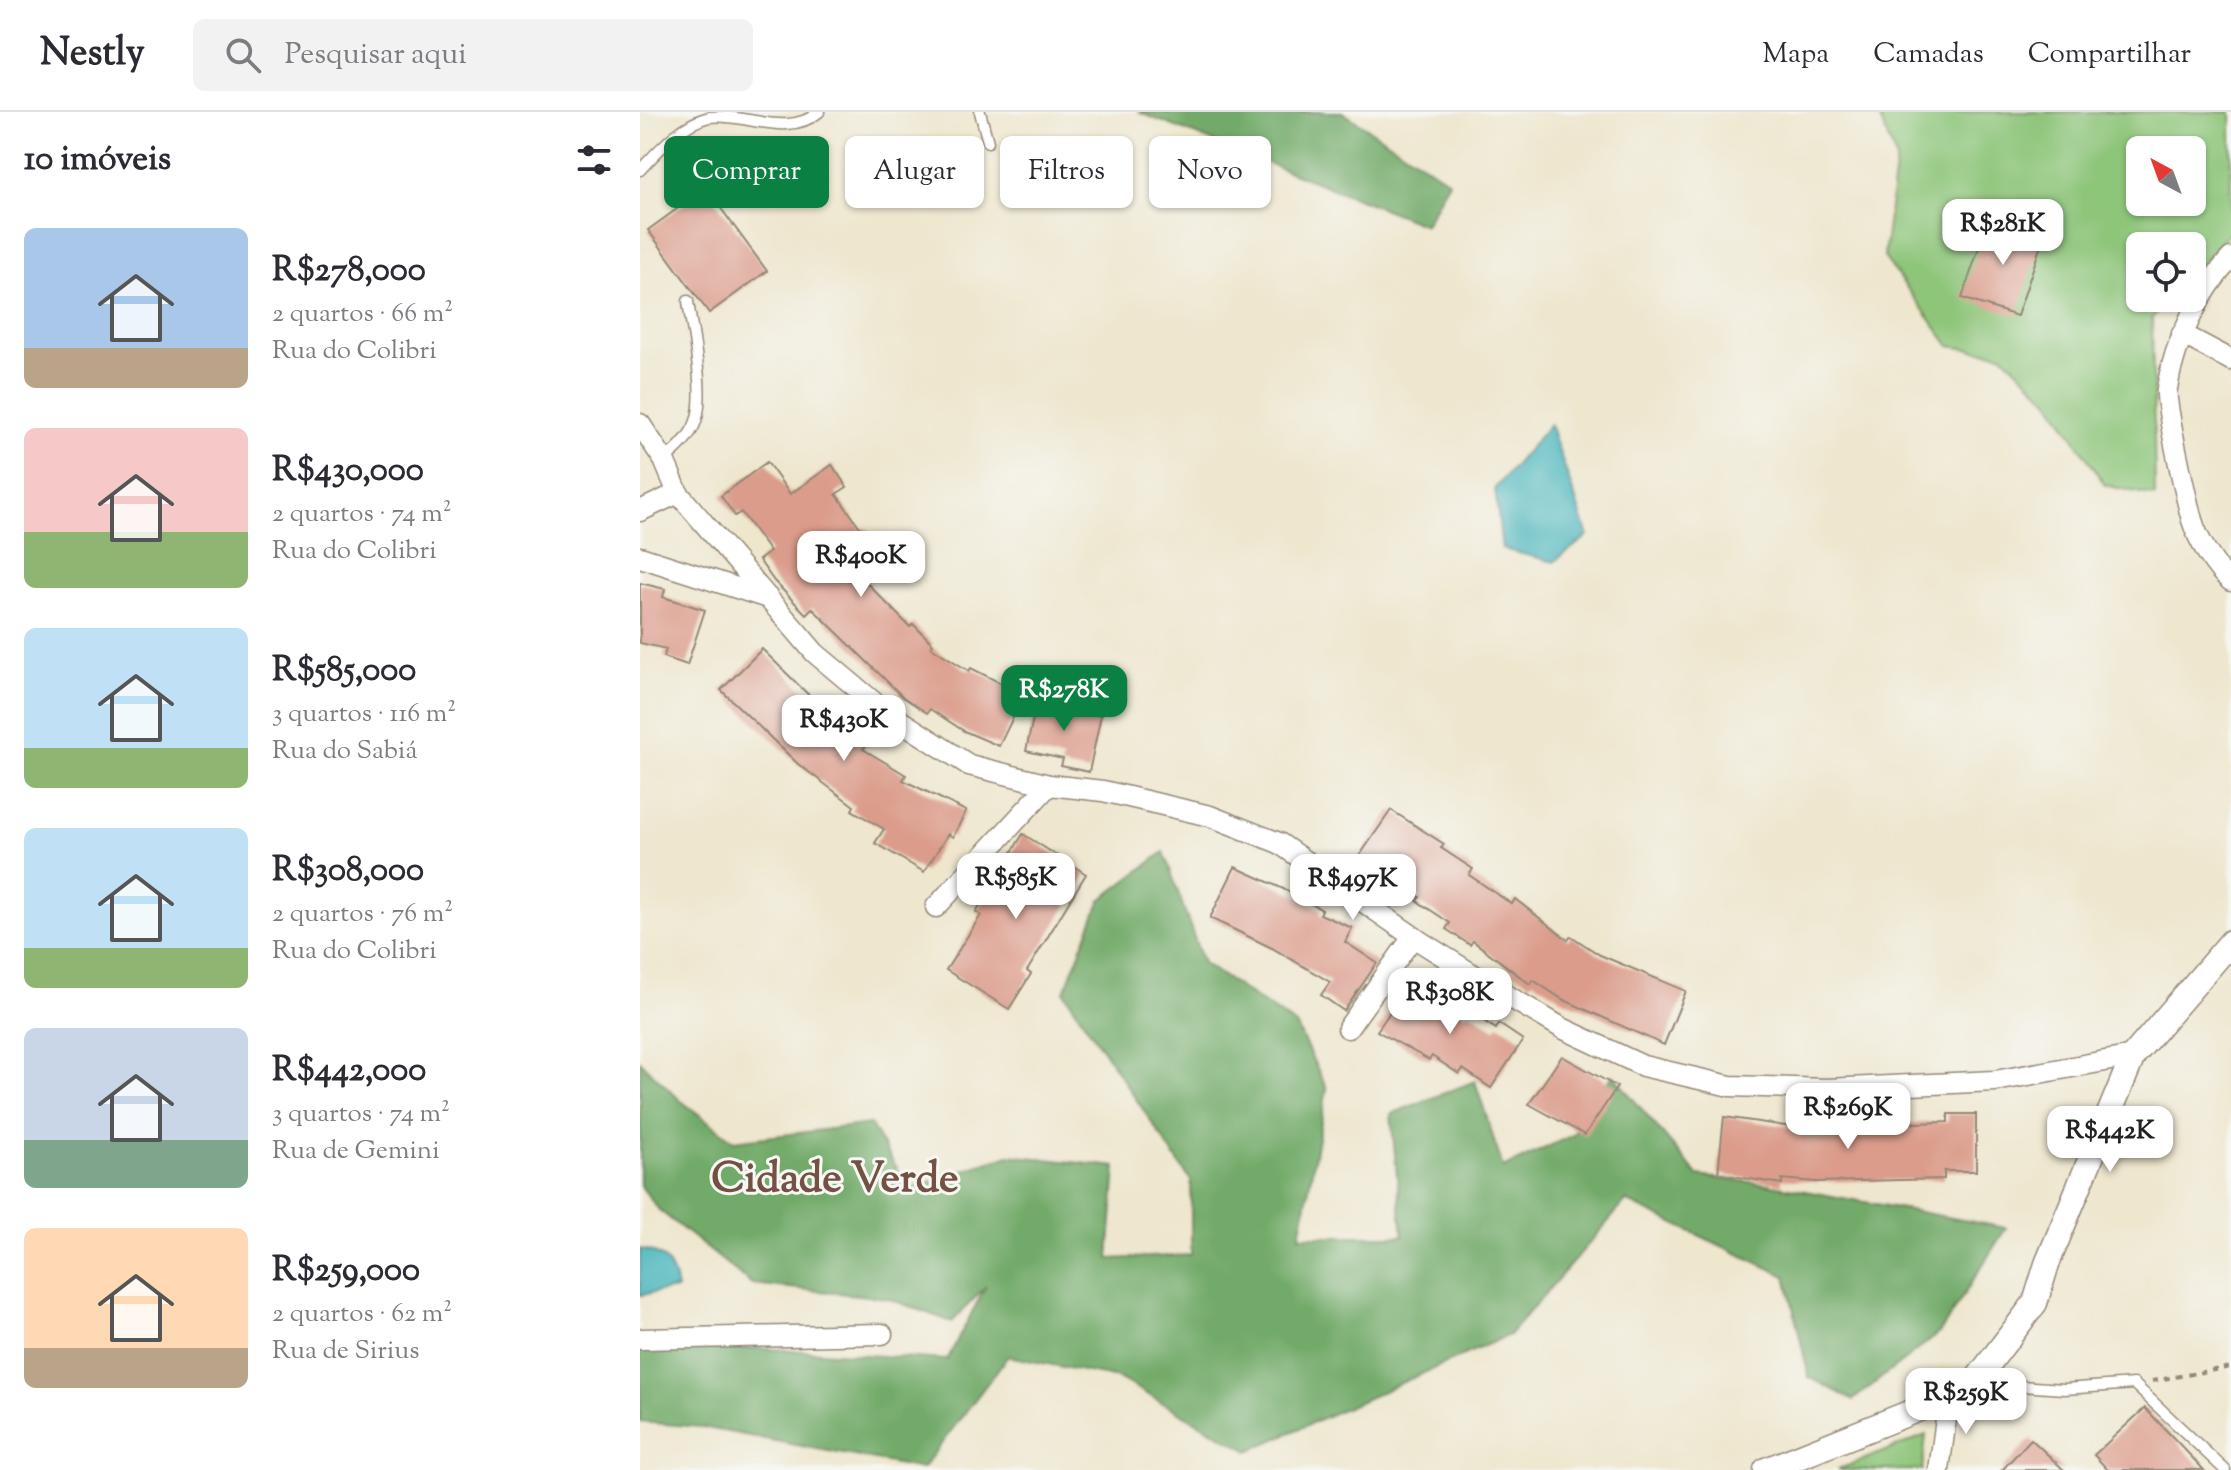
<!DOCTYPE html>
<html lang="pt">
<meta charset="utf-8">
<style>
body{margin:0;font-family:"Sorts Mill Goudy",serif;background:#f2f2f3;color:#2b2b33;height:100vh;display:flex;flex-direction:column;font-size:30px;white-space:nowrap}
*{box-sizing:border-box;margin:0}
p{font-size:26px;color:#7c7c81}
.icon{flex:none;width:44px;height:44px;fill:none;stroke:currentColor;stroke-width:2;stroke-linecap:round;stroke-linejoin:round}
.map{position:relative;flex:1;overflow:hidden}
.sheet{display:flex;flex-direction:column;background:#fff;width:640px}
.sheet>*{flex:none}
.hud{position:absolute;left:24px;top:24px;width:760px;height:72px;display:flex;gap:16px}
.needle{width:52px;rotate:319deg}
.tools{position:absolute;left:1486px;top:24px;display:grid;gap:16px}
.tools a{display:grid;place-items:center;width:80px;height:80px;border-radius:12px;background:#fff;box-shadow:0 2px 6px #0004;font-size:40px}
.price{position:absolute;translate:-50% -68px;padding:0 18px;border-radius:16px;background:#fff;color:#222;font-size:26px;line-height:52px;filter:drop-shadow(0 2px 4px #0008)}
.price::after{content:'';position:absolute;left:50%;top:48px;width:24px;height:18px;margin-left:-12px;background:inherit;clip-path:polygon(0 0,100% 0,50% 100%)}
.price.active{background:#0b8043;color:#fff}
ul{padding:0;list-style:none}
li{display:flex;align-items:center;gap:24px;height:200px;padding:0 24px}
li span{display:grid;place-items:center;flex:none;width:224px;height:160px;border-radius:12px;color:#555}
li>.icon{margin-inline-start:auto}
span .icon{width:96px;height:96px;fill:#fffc;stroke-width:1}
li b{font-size:34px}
h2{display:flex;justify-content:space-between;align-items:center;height:96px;padding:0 24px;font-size:34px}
.chip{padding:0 28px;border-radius:12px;background:#fff;box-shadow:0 2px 6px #0004;font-size:28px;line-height:72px}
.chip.active{background:#0b8043;color:#fff}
header{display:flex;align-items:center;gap:48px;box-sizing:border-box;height:112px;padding:0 40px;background:#fff;border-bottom:2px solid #e1e1e2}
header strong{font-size:38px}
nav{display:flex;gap:44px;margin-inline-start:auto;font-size:28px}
.search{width:560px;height:72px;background:#f2f2f3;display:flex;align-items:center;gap:20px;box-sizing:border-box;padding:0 28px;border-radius:12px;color:#7c7c81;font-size:30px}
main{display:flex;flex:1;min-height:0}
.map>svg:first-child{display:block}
</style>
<header>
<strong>Nestly</strong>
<div class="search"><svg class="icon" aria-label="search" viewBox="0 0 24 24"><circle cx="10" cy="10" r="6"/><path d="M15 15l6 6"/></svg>Pesquisar aqui</div>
<nav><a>Mapa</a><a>Camadas</a><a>Compartilhar</a></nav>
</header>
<main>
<section class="sheet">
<h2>10 imóveis<svg class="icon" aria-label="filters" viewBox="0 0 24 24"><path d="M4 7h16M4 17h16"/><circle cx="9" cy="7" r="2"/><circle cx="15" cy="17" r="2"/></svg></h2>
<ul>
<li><span style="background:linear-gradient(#a9c7e8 75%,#b9a48a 0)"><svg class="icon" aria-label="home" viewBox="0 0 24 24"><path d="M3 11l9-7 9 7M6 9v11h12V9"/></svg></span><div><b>R$278,000</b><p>2 quartos · 66 m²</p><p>Rua do Colibri</p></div></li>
<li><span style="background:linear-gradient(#f6c9c9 65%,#8fb573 0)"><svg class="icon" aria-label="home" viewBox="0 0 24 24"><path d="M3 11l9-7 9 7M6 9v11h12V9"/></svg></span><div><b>R$430,000</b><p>2 quartos · 74 m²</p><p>Rua do Colibri</p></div></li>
<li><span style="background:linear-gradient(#bfe0f5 75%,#8fb573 0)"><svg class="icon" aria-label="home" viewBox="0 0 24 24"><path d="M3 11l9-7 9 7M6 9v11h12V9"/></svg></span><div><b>R$585,000</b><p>3 quartos · 116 m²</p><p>Rua do Sabiá</p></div></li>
<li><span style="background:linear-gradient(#bfe0f5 75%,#8fb573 0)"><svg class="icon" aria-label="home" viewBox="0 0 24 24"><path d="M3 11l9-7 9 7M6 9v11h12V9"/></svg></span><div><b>R$308,000</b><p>2 quartos · 76 m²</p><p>Rua do Colibri</p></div></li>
<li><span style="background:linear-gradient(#c9d6e8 70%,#7fa58c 0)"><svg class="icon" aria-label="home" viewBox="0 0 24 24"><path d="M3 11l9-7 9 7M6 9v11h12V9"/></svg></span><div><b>R$442,000</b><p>3 quartos · 74 m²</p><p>Rua de Gemini</p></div></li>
<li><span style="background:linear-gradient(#ffd9b3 75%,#b9a48a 0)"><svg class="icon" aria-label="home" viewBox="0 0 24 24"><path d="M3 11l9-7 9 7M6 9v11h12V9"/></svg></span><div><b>R$259,000</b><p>2 quartos · 62 m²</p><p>Rua de Sirius</p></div></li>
</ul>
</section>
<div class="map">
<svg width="1591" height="1358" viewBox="0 0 1591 1358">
<rect width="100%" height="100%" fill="#f6f6f2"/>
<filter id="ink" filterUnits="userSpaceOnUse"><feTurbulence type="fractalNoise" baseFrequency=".0125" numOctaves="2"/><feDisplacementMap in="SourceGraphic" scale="16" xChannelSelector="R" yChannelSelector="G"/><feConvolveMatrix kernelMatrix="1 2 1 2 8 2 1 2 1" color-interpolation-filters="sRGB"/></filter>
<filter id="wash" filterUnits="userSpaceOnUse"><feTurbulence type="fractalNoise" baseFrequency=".006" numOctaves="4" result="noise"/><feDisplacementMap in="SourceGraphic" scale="32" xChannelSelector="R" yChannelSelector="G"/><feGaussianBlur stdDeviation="1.8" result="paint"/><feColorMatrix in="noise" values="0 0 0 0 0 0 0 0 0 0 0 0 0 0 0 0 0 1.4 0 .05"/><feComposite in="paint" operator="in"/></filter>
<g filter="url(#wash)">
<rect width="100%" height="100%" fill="#eee6cd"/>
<!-- green -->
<g fill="#8dc579" stroke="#64784c" stroke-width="2" fill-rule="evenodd">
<path d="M1237,0h354v119l-39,43v-28h-52v52h30l-18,20 3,178 -50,-11 -55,-84 -48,-47 -52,-8 -66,-89 12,-99zM1500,38h52v52h-52z"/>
<path d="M1286,1323l-4,35h-85z"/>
</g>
<!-- forest -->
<g fill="#72aa69" stroke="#566a44" stroke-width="2">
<path d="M498,0h204l107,69 -24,44z"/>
<path d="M524,740l39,111 93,62 31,64 -27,147h103l-12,-122 84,-33 28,87 70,-33 40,-60 85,101 69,8 239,44 -66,104 -87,68 -44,-23 -23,-101 -160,-75 -117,134 -260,116 -131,-73 -110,-22 -86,113 -220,-42 -62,-5v-71l116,-3 191,12 39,-74 -34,36 -65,-24 -135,-14 -93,-74 -19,-25v-124l40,39 54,41 136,-17 39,65 100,-34 107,12 -7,92 82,-4v-74l-127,-189 37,-92z"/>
</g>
<!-- water -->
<g fill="#42b2b9" stroke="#3e6e6c" stroke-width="2">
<path d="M910,312l38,112 -34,26 -52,-13 -7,-61z"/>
<path d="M0,1137c25,3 33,17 37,40l-37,6z"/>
</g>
<g id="blocks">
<!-- building -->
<g fill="#db9c8b">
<path d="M66,76l61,83 -58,42 -61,-83z"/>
<path d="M1349,106l55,18 -27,80 -55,-18z"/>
<path d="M127,350l23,32 42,-29 15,22 -11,7 26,36 3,-2 17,19 -27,24 55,56 3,-3 20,20 -2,3 38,24 2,-3 53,27 -25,51 -35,-15 -34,-22 -3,4 -24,-16 -91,-89 -6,6 -32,-33 -15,-21 11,-8 -29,-40 -6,4 -14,-20z"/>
<path d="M0,471l25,6 -2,8 42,13 -18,55 -23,-8 2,-8 -26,-6z"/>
<path d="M122,537l72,71 33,24 -4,5 43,26 -3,5 63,31 -13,26 -5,-3 -24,38 -49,-29 9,-14 -32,-19 2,-4 -56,-42 -77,-74z"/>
<path d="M398,583l28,6 -1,7 36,7 -12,57 -28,-6 2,-7 -37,-8z"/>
<path d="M751,698l53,34 -3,4 32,21 -4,6 43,29 3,-5 53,41 3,-4 29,19 86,36 -22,54 -102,-46 -29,-19 -3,4 -57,-43 -3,4 -24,-16 4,-6 -33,-22 3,-4 -62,-39z"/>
<path d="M383,722l63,40 -59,97 4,3 -22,35 -63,-39 35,-55 -5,-3z"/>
<path d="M595,755l55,25 32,18 -2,4 32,14 -7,14 32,21 -33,48 -23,-16 9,-13 -58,-34 -62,-30z"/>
<path d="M770,871l25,17 3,-4 27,19 3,-4 28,18 3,-5 24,16 -32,48 -28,-19 -4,5 -27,-18 -3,4 -52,-29z"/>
<path d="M922,944l55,31 -32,48 -56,-31z"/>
<path d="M1308,1002h28v57h-32v8l-129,3 -33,-3v5l-64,-10 6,-57 68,10 1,-5 31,4 124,-4z"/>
<path d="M1505,1296l59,62h-96l-14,-15z"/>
<path d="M1391,1327l33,31h-62z"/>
</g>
</g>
</g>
<g filter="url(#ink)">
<use href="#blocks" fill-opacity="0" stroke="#948876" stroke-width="2"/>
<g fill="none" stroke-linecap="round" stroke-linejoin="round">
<!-- service casing -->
<g stroke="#948876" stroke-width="13">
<g id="service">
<path d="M340,0l8,30"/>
<path d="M0,58c19,-20 41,-46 69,-53 35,-5 78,22 110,-5"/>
<path d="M24,348c12,-10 27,-23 32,-39 10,-30 -4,-88 -8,-120"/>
<path d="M1336,1271l88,6 70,-5 91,86"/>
</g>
</g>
<!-- minor casing -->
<g stroke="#948876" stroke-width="23">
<g id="minor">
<path d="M1591,146c-32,34 -56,83 -64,130 -3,14 20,113 25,132 6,20 23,49 39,61"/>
<path d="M1542,222l49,26"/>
<path d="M0,312l24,36 14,33 137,160 67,56 87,56 80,20 54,6 107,25 69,27 142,99 75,47 66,39 81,38 87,20 97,3 168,-8 138,-25"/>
<path d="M0,399l38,-18"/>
<path d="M0,445l128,41"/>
<path d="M296,795l113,-122"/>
<path d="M708,916l65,-91"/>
<path d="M0,1227l242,-5"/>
<path d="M1299,1358l10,-73"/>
</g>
</g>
<!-- tertiary casing -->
<g stroke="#948876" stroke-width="27">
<path id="tertiary" d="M1126,1358l183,-73 25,-14 61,-80 12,-39 86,-208 98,-114"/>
</g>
<!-- path -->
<path stroke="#948876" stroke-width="4" stroke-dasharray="6 6" stroke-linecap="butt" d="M1512,1269l79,-14"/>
<!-- service -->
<use href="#service" stroke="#fff" stroke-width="10"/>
<!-- minor -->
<use href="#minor" stroke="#fff" stroke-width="20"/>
<!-- tertiary -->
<use href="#tertiary" stroke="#fff" stroke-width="24"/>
</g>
</g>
<g text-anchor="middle" stroke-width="6" stroke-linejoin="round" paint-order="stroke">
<!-- district labels -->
<g font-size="42" font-weight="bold" fill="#735244" stroke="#f6f6f2">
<text x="195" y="1079">Cidade Verde</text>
</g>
</g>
</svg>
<div class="tools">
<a><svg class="needle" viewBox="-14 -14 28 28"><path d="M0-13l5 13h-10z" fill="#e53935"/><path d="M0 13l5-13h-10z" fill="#7c7c81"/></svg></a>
<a><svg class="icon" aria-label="locate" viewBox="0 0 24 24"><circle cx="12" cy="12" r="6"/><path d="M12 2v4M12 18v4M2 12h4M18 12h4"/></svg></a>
</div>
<b class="price" style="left:1363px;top:155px">R$281K</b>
<b class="price" style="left:221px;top:487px">R$400K</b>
<b class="price active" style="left:424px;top:621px">R$278K</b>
<b class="price" style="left:204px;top:651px">R$430K</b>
<b class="price" style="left:376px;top:809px">R$585K</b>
<b class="price" style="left:713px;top:810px">R$497K</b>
<b class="price" style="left:810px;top:924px">R$308K</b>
<b class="price" style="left:1208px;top:1039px">R$269K</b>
<b class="price" style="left:1470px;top:1062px">R$442K</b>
<b class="price" style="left:1326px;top:1324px">R$259K</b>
<div class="hud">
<a class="chip active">Comprar</a>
<a class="chip">Alugar</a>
<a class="chip">Filtros</a>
<a class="chip">Novo</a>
</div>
</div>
</main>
